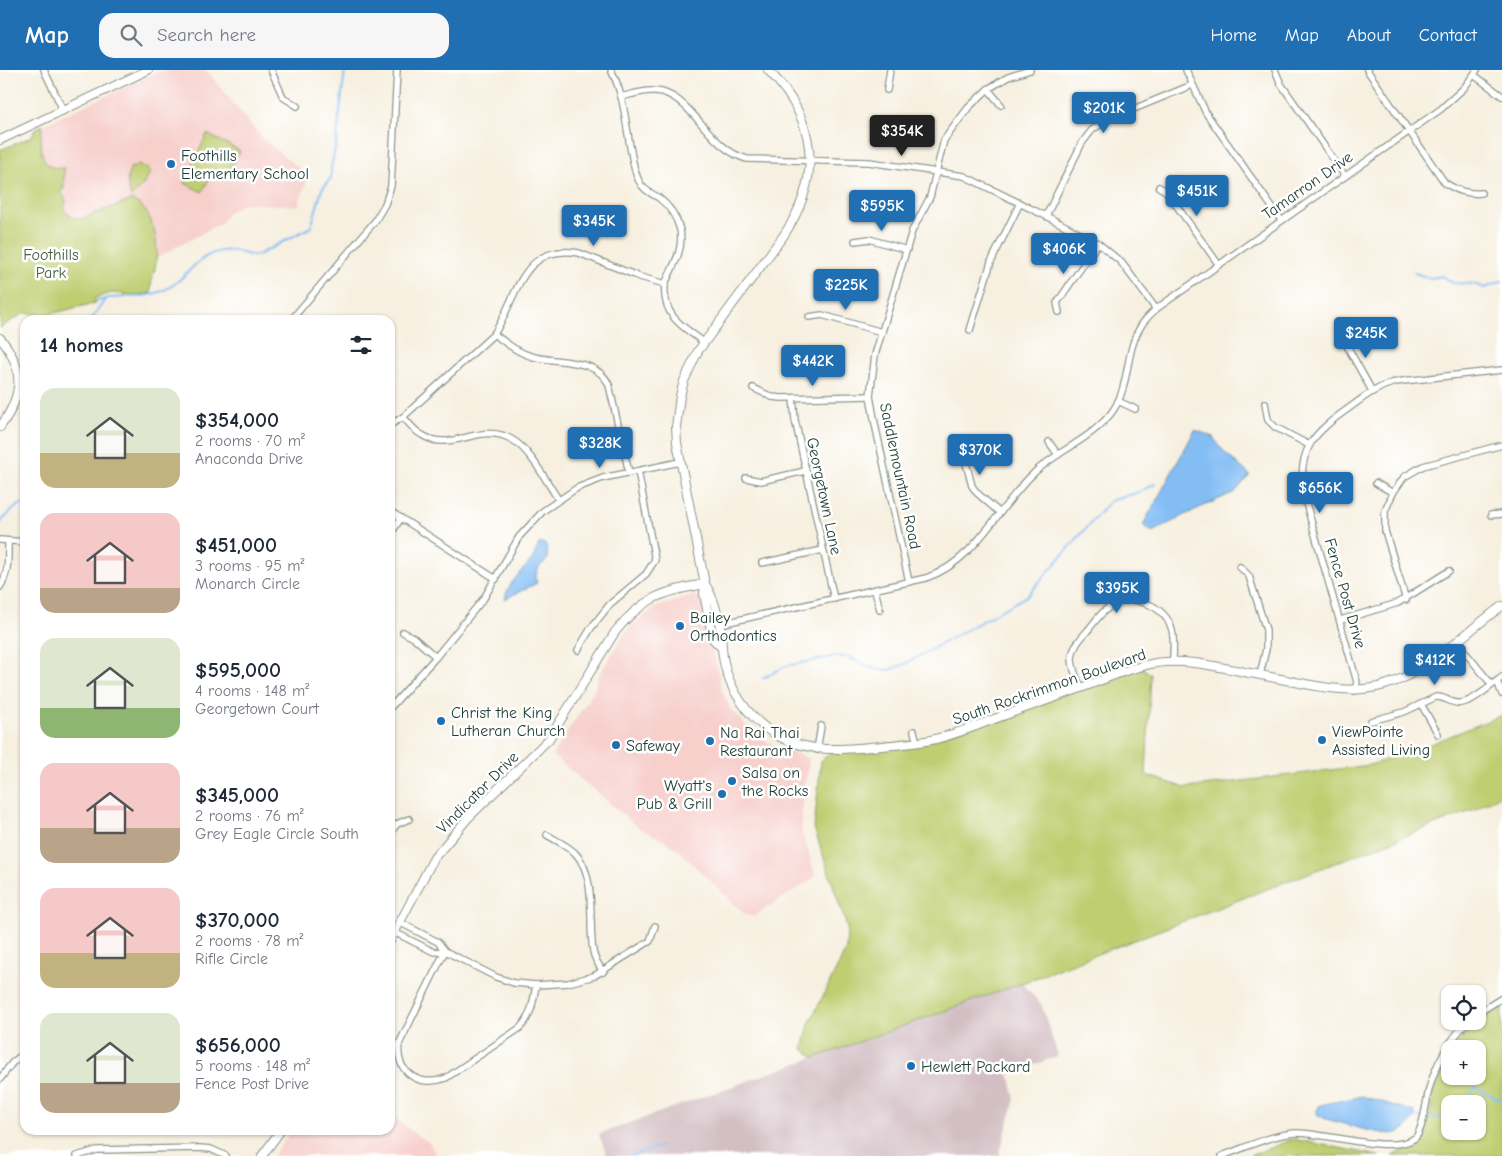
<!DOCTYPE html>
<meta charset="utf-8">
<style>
body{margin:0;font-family:"Comic Neue",sans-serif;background:#f6f6f7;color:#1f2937;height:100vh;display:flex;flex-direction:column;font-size:19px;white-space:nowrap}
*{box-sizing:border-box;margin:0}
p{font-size:16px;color:#747a83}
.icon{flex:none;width:28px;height:28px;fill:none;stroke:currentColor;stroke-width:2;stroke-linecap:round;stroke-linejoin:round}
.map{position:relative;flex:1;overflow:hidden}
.drawer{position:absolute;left:20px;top:245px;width:375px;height:820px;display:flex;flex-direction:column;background:#fff;border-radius:15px;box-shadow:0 1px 4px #0004}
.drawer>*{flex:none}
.controls{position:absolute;left:1441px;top:915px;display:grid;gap:10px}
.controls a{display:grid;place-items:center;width:45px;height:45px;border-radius:10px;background:#fff;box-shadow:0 1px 4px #0004;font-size:25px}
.price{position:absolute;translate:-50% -42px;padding:0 11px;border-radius:5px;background:#1f6fb2;color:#fff;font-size:16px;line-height:32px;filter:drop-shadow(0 1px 2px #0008)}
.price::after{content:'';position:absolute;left:50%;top:30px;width:15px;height:11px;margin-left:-8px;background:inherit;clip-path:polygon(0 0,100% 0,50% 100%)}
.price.on{background:#222;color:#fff}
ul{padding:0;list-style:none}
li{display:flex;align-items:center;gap:15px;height:125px;padding:0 20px}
li span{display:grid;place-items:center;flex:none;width:140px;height:100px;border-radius:15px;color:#555}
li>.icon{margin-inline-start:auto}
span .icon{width:60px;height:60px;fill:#fffc;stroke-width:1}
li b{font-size:21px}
h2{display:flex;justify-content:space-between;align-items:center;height:60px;padding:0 20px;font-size:21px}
header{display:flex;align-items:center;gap:30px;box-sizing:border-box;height:70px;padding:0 25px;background:#1f6fb2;color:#fff}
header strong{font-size:24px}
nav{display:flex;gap:28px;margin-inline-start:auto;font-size:18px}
.search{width:350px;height:45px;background:#f6f6f7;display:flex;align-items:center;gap:12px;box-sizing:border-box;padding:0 18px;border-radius:15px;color:#747a83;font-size:19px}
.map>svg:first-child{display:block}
</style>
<header>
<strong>Map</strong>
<div class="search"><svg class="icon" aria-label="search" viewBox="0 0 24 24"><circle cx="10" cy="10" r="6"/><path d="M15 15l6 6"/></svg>Search here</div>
<nav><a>Home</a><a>Map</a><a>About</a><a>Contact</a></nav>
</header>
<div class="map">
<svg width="1502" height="1086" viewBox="0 0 1502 1086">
<rect width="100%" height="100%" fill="#fff"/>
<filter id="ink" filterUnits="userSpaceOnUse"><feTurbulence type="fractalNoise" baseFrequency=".02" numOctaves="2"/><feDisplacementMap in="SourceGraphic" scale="10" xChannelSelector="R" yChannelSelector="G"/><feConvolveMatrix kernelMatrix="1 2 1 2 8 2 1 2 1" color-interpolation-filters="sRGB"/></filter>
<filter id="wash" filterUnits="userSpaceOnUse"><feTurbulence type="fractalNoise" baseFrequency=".0096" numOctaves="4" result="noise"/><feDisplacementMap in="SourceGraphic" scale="20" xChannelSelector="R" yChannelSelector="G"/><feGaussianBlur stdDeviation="1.12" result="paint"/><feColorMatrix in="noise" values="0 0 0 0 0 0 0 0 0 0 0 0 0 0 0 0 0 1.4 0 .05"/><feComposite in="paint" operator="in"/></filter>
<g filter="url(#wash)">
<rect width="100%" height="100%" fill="#f7f0e0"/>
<!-- built -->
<g fill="#f7d0cc">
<path d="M162,0h44l57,69 46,37 -11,30 -54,-3 -15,9 -8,11 -62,34h-3l-3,-32 -48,-14 -25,8 -8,-2 -8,-7 2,-10 -6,-10 4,-1 -1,-21h-8l-5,-2 -9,-13 -1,-11 3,-17z"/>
<path d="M696,525l7,5 19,91 8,17 15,17 23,17 15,8 26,8 -7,54v20l14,45 -62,39 -8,-1 -65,-62 -16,-12 -26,-13 -13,-11 -74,-62 42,-64 5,-16 26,-42 8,-9 25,-18z"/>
<path d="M390,1043l22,19 18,11 6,13h-163l19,-26h98z"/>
</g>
<!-- industrial -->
<path fill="#d2bec3" d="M1022,913l19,21 17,52 -49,18 6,25 -16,57h-392l-8,-22z"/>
<!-- green -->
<g fill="#bfce71" stroke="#6f8652" fill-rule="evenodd">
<path d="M43,55c-4,17 -5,47 21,43v21l-4,2 6,9 -2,10 8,7 8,2 52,-19c21,9 27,41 24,62 -1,11 -6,19 -5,31l-17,2 -22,-2 -17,5v5l-49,12 -22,-2 -24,15v-178l31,-13 4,-8z"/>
<path d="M207,64l33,17 -16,29 -12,-6 -10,18 -18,-9z"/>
<path d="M138,94l13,7 -8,14 -12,12c-4,-11 -5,-20 0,-30l3,1z"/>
<path d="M1141,597l10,7 -5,101 40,13 184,-23 46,-15 86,-35v79l-26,15 -454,174 -208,75 -11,-9 6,-25 37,-74 1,-23 -33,-99 7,-67 12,-11 100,-11z"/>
<path d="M1502,934v152h-110l32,-14 11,-57 15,-34v25h28v-27h-27l39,-39zM1450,1034h28v27h-28z"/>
<path d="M1293,1069l87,17h-131z"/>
</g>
<!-- water -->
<g fill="#83bdf4" stroke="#517d94">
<path d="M1195,360l17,6 13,17 25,22 -15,17 -38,17 -45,23 -9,-7z"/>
<path d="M543,473l3,2 2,14 -9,8 -4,11 2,5 -32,16c2,-14 15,-26 24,-36 5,-5 7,-13 10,-19z"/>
<path d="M1362,1026l53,16v5c-3,5 -11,14 -18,16 -13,4 -56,-10 -71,-14l-8,-4 -2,-3 4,-7z"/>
</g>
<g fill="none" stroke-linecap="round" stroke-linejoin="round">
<!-- stream -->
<g stroke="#83bdf4" stroke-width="2">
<path d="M1414,203l16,5 13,-2 10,7 21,1 11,4 17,-7"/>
<path d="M96,231l10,-2"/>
<path d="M91,250l13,-19 4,-3c24,-2 49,1 69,-16 11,-9 19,-21 32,-27 8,-4 18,-5 27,-4 8,2 14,6 22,4l53,-28 11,-38 9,-11v-10l5,-24 9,-74"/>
<path d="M0,453c7,-7 15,-18 25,-20"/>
<path d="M763,608l23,-12 51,-10 11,1 27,12 14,1 18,-7 120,-67 83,-95 32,-10 13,-7"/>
<path d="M1467,1034l8,-17 27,14"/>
<path d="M1415,1047l32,1 3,-2"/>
<path d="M632,1086l29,-10"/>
</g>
</g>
</g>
<g filter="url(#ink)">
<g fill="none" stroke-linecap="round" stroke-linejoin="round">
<!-- street casing -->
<g stroke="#8b968a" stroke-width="8">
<g id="street">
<path d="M44,0l19,40"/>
<path d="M271,0l12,27 14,9"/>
<path d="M1186,0l20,43 75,107"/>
<path d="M1275,0l6,14 64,92"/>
<path d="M1367,0l78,113c13,8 22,11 36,10"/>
<path d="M1474,5l28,21"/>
<path d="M988,19l13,16"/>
<path d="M887,20l3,-20"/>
<path d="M621,27c11,-3 23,-7 34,-6 37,2 52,58 92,68l122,3 95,14 82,40 52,27 23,19 35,47"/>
<path d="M1159,117l7,4 53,74"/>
<path d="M1046,146l36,-73 10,-13 15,-10 85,-35"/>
<path d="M855,171l14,-2 38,11"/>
<path d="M665,214c-3,31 16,42 39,58"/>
<path d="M1059,242l-2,-9 41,-60"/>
<path d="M809,247l13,-2 60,17"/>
<path d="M291,250l84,-99 10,-17 6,-18 6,-116"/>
<path d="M970,260l21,-68 29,-59"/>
<path d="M494,264c12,9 24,19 40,23 24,6 64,1 75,28l20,88"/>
<path d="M1342,267l30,54"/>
<path d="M753,318l19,9 9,1 89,-2"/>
<path d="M793,328l2,22 39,179"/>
<path d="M1118,331l17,8"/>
<path d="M1265,333l3,17 7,7 34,18"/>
<path d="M403,347c6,6 11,14 19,18 30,19 57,-14 89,4 19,10 35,42 47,60"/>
<path d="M390,355l13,-8 91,-83c24,-37 27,-91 85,-81l61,24 25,7c8,-18 19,-34 15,-54 -3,-13 -11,-24 -21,-32 -8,-5 -16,-8 -20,-17 -5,-9 -6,-20 -8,-29 -5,-27 -7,-58 -20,-82"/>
<path d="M960,370l12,46 5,7 23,20"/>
<path d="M1049,372l9,13"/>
<path d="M746,408l15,3 44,-10"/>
<path d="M1376,413l17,10"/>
<path d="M390,441l106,68"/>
<path d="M1491,445l11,-1"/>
<path d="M390,465l11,-17"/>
<path d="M0,470l25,2"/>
<path d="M762,493l61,-13"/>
<path d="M1240,497l9,9 17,54v19l-6,26"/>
<path d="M909,512l-34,-158 -5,-28 5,-41 37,-124 18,-34 14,-57 24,-32 20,-19 20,-12 22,-7"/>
<path d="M0,517c9,-14 8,-29 8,-46"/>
<path d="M875,520l5,20"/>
<path d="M1406,530l-21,-69v-20l8,-18 11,-16 19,-11 79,-21"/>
<path d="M1341,550l57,-17 51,-32"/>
<path d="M720,554l206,-46c50,-17 71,-70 108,-105 24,-23 61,-35 80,-64 16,-25 11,-58 27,-83 4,-7 10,-12 15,-17l285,-200 23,-21 13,-18"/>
<path d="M403,562l11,6 22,19"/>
<path d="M1456,571l36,44"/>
<path d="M578,580l13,-22 19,-24 36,-30 9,-14 -17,-89"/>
<path d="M1497,611l5,13"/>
<path d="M1081,618c-4,-9 -9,-19 -9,-30 1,-12 9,-20 17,-29 8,-10 15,-21 28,-26 19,-9 47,4 54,24 4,10 2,23 2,34"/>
<path d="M1355,621l2,-9 -53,-186c-8,-47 10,-63 45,-88 14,-10 26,-20 43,-25 12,-3 25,-3 38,-5 24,-3 48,-5 72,-8"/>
<path d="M1000,634l3,12"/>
<path d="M1421,634l17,30"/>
<path d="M390,638l46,-51 48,-59 35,-61 24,-26 34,-23 26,-10 77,-16"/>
<path d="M1371,651l33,-9 32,-15c8,-1 14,6 22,6 12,2 34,-18 44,-26"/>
<path d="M914,661l3,12"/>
<path d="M817,680l4,-24"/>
<path d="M390,764l7,-10 12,-5"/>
<path d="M547,765c10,6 22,11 29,19 21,23 12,68 17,97 1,8 6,14 10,21"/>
<path d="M399,852l39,20 7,9 51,26 18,6 22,2 32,-2 26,-7 56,-35 5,-15"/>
<path d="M394,862l40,20 11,-1"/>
<path d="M445,881l-46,93c-4,29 21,44 47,34l74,-50c12,-13 13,-26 16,-43"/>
<path d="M1478,943l24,-15"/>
<path d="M0,1009l12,-16 13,-11"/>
<path d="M77,1086l20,-6 103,-2 11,1 15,7"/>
<path d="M1222,1086c23,-8 48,-21 73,-23 30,-1 99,23 121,4 8,-11 10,-35 13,-48 7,-26 20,-48 39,-68"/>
</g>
</g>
<!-- secondary casing -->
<g stroke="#8b968a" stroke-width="10">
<g id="secondary">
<path d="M0,70l148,-70"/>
<path d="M0,268c26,31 23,58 0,89"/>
<path d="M705,514c12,19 16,42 17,63 2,38 27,75 60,91 29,14 57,12 88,9 21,-2 41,-3 61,-7 22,-5 43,-13 63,-21 25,-9 51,-18 76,-27 28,-10 57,-24 86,-29 27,-4 53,2 79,7 24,5 47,9 70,14 27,5 53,9 80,1 40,-11 82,-54 117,-79"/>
<path d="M722,578l-9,-9 -9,-45 1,-10 -28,-141 -1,-16 4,-31 4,-15 14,-30 86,-116c39,-59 33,-115 -16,-165"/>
<path d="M390,871l44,-83 34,-40 81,-79 66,-107c27,-34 48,-41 90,-48"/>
<path d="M262,1086l19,-26"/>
</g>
</g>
<!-- street -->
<use href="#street" stroke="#fff" stroke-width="5.5"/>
<!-- secondary -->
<use href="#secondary" stroke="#fff" stroke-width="8"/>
</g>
</g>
<!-- markers -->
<g fill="#1f6fb2" stroke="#fff" stroke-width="2">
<circle cx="171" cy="94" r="5"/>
<circle cx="680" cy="556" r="5"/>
<circle cx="441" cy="651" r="5"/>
<circle cx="1322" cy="670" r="5"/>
<circle cx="710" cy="671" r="5"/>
<circle cx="616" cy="675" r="5"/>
<circle cx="732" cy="711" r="5"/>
<circle cx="722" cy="724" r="5"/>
<circle cx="911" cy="996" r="5"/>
</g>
<g text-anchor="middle" stroke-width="5" stroke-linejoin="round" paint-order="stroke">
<!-- poi labels -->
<g font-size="16" fill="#1f3d34" stroke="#fff" text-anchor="start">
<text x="181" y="91">Foothills<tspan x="181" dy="18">Elementary School</tspan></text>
<text x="690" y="553">Bailey<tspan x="690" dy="18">Orthodontics</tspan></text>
<text x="451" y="648">Christ the King<tspan x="451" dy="18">Lutheran Church</tspan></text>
<text x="1332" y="667">ViewPointe<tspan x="1332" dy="18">Assisted Living</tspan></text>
<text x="720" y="668">Na Rai Thai<tspan x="720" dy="18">Restaurant</tspan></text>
<text x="626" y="681">Safeway</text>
<text x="742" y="708">Salsa on<tspan x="742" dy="18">the Rocks</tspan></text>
<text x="712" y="721" text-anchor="end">Wyatt's<tspan x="712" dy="18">Pub &amp; Grill</tspan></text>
<text x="921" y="1002">Hewlett Packard</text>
</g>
<!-- street labels -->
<g font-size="16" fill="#1f3d34" stroke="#fff">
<text transform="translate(1307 115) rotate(-35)" y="6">Tamarron Drive</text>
<text transform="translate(901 406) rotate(78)" y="6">Saddlemountain Road</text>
<text transform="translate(825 426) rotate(78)" y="6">Georgetown Lane</text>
<text transform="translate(1346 523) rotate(74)" y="6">Fence Post Drive</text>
<text transform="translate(1049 616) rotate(-19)" y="6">South Rockrimmon Boulevard</text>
<text transform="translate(477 722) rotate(-45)" y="6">Vindicator Drive</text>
</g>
<!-- park labels -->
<g font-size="16" fill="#476143" stroke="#fff">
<text x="51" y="190">Foothills<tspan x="51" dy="18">Park</tspan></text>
</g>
</g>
</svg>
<div class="controls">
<a><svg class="icon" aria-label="locate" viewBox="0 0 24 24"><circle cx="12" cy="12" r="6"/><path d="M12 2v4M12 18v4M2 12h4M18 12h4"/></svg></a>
<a>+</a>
<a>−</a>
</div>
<b class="price" style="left:1104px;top:64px">$201K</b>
<b class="price on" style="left:902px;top:87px">$354K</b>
<b class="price" style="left:1197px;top:147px">$451K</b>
<b class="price" style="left:882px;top:162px">$595K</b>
<b class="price" style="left:594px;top:177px">$345K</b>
<b class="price" style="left:1064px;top:205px">$406K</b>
<b class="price" style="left:846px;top:241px">$225K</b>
<b class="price" style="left:1366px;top:289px">$245K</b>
<b class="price" style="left:813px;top:317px">$442K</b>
<b class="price" style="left:600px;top:399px">$328K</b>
<b class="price" style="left:980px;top:406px">$370K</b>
<b class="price" style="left:1320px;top:444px">$656K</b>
<b class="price" style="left:1117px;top:544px">$395K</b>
<b class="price" style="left:1435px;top:616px">$412K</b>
<section class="drawer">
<h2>14 homes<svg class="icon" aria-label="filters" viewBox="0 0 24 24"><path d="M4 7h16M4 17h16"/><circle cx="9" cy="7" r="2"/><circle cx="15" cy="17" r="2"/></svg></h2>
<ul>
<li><span style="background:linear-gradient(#dfe7d0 65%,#c2b280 0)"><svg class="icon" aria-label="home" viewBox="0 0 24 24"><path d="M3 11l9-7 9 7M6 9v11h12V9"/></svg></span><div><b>$354,000</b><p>2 rooms · 70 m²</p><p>Anaconda Drive</p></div></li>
<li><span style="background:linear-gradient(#f6c9c9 75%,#b9a48a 0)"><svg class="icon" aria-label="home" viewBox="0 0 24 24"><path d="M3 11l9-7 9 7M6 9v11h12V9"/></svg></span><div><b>$451,000</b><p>3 rooms · 95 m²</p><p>Monarch Circle</p></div></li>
<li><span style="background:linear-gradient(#dfe7d0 70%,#8fb573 0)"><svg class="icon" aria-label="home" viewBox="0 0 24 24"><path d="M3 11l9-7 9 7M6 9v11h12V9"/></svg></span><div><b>$595,000</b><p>4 rooms · 148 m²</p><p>Georgetown Court</p></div></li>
<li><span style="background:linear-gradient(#f6c9c9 65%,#b9a48a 0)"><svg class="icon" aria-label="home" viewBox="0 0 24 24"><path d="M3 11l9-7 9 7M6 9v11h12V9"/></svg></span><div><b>$345,000</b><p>2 rooms · 76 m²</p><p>Grey Eagle Circle South</p></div></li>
<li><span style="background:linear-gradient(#f6c9c9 65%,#c2b280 0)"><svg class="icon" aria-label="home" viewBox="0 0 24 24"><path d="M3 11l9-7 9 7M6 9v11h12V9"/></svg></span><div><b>$370,000</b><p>2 rooms · 78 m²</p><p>Rifle Circle</p></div></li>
<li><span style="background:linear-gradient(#dfe7d0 70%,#b9a48a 0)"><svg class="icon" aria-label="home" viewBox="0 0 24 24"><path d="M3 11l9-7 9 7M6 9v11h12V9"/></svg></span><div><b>$656,000</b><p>5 rooms · 148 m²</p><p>Fence Post Drive</p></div></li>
</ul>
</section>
</div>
